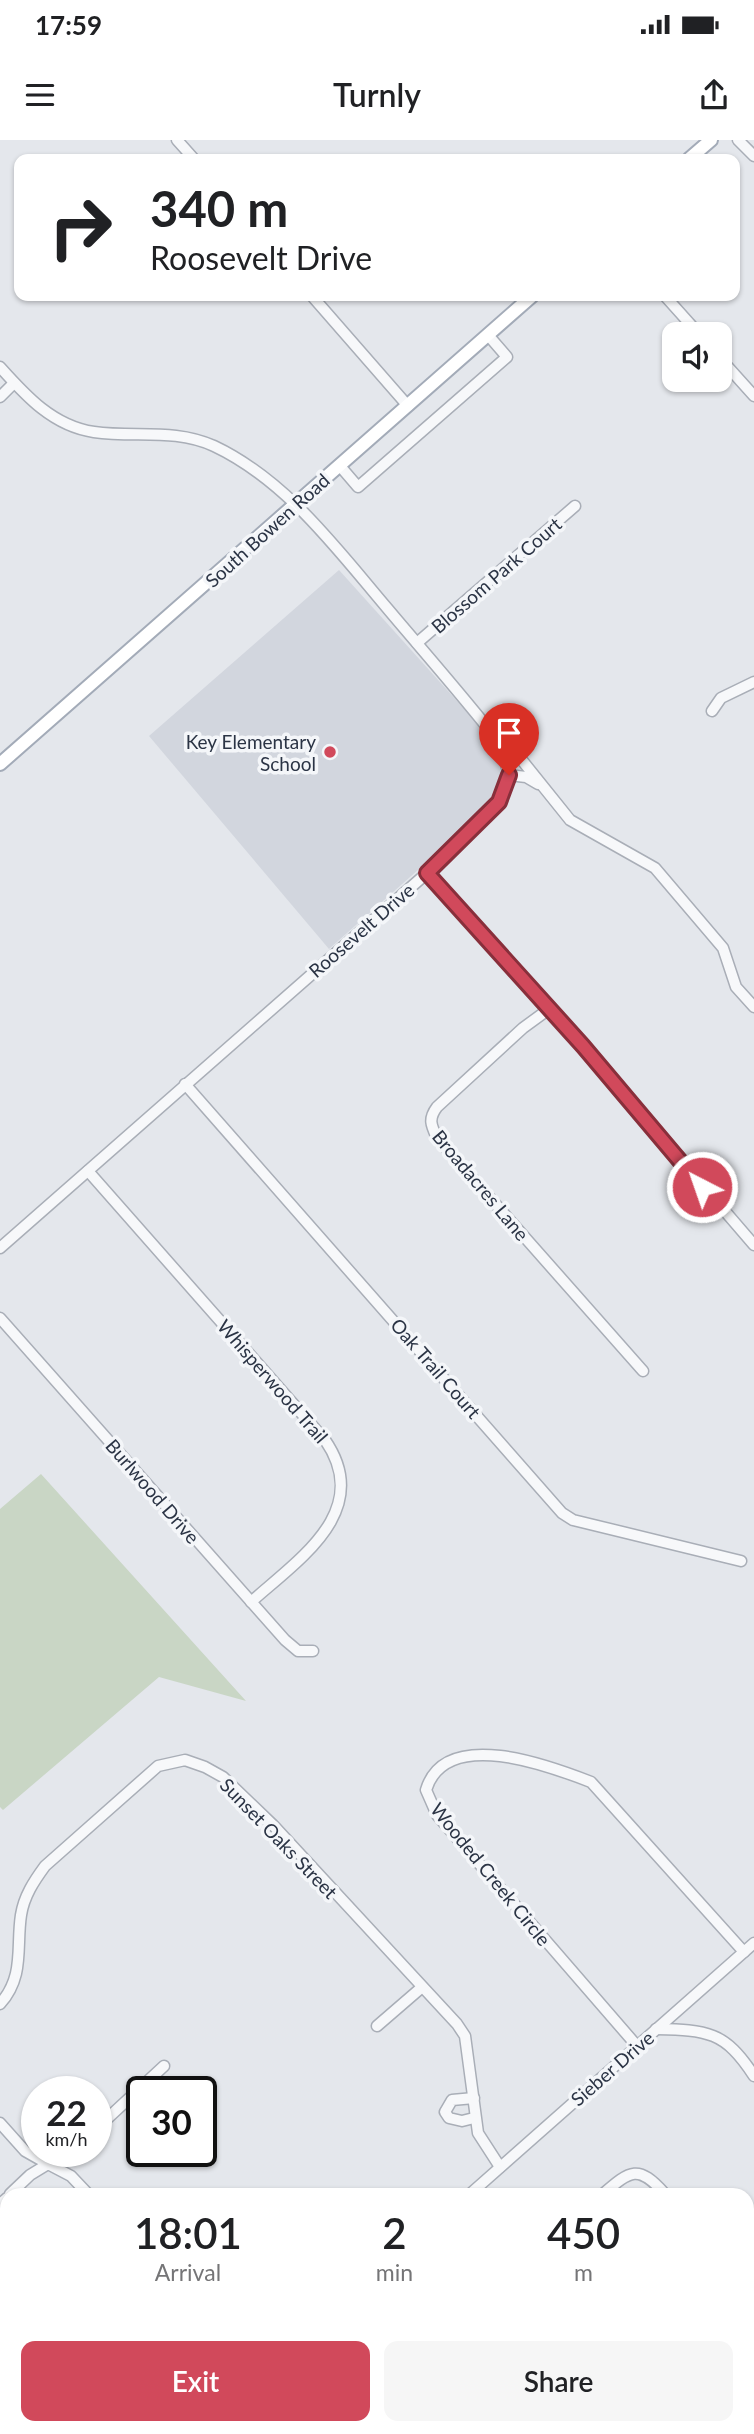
<!DOCTYPE html>
<style>
:root{--surface:#fff;--page:#f6f6f6;--text:#202124;--muted:#757577;--accent:#d1495b}
body{margin:0;font-family:Lato,sans-serif;background:var(--page);color:var(--text);height:100vh;display:flex;flex-direction:column;font-size:26px;white-space:nowrap}
*{box-sizing:border-box;margin:0}
p{font-size:23px;color:var(--muted)}
.icon{flex:none;width:38px;height:38px;fill:none;stroke:currentColor;stroke-width:2;stroke-linecap:round;stroke-linejoin:round}
.map{position:relative;flex:1;overflow:hidden}
.sheet{position:absolute;left:0px;top:2048px;width:754px;height:247px;display:flex;flex-direction:column;background:var(--surface);border-radius:21px 21px 0 0;box-shadow:0 2px 5px #0004}
.sheet>*{flex:none}
.guide{position:absolute;left:14px;top:14px;width:726px;height:147px;border-radius:14px;box-shadow:0 2px 5px #0004;background:#fff;color:var(--text);overflow:hidden}
.buttons{position:absolute;left:662px;top:182px;display:grid;gap:14px}
.buttons a{display:grid;place-items:center;width:70px;height:70px;border-radius:14px;background:var(--surface);box-shadow:0 2px 5px #0004;font-size:35px}
.speed{position:absolute;left:21px;top:1936px;display:flex;gap:14px;font-size:35px;font-weight:700;text-align:center}
.speed>*{display:grid;place-content:center;width:91px;height:91px;border-radius:50%;background:var(--surface);box-shadow:0 2px 5px #0004;line-height:1}
.speed small{font-size:18px;font-weight:400}
.speed .limit{border:4px solid #111;border-radius:10px;background:#fff;color:#111}
.pin{position:absolute;display:grid;place-items:center;width:60px;height:60px;color:#fff;margin:-72px -30px;border-radius:50% 50% 50% 0;rotate:-45deg;box-shadow:0 0 7px #0007}
.pin .icon{rotate:45deg}
.me{position:absolute;width:77px;margin:-38px;rotate:319deg;stroke-linejoin:round;filter:drop-shadow(0 0 5px #0008)}
.turn{display:flex;align-items:center;gap:24px;height:147px;padding:0 21px;font-size:32px}
.turn .icon{width:91px;height:91px;stroke-width:2.5}
.turn b{display:block;font-size:49px;line-height:60px}
.eta{display:flex;justify-content:space-evenly;align-items:center;height:119px;text-align:center}
.eta b{font-size:42px;font-weight:600;line-height:49px}
.cta{display:flex;gap:14px;margin-top:auto;padding:14px 21px}
.cta a{flex:1;height:80px;border-radius:14px;background:var(--accent);color:#fff;font-size:28px;font-weight:600;line-height:80px;text-align:center}
.cta a+a{background:var(--page);color:var(--text)}
.status{display:flex;justify-content:space-between;align-items:center;height:49px;padding:0 35px;background:var(--surface);direction:ltr}
.status svg{height:19px;fill:currentColor}
header{display:flex;justify-content:space-between;align-items:center;height:91px;padding:0 21px;background:var(--surface);font-size:32px;font-weight:600}
.map>svg:first-child{display:block}
.built{fill:#d2d6de}
.green{fill:#c9d6c5}
.lines{fill:none;stroke-linecap:round;stroke-linejoin:round}
.minor-casing{stroke:#a9aeb7;stroke-width:13}
.major-casing{stroke:#a3abb8;stroke-width:16}
.minor{stroke:#f7f8fa;stroke-width:10}
.major{stroke:#fff;stroke-width:12}
.route-casing{stroke:#882f3b;stroke-width:18}
.route{stroke:#d1495b;stroke-width:12}
.poi-dot{fill:#d1495b;stroke:#f4f6f9;stroke-width:2.5}
.labels{text-anchor:middle;dominant-baseline:central;stroke-width:7;stroke-linejoin:round;paint-order:stroke}
.street-label{font-size:19px;fill:#2b3445;stroke:#f4f6f9}
.poi-label{font-size:19px;fill:#2b3445;stroke:#f4f6f9;text-anchor:end}
</style>
<div class="status"><b>17:59</b><svg viewBox="0 0 49 12"><path d="M0 12V9h3v3zM5 12V6h3v6zM10 12V3h3v9zM15 12V0h3v12zM26 1h20v11H26zM47 4h2v5h-2z"/></svg></div>
<header><svg class="icon" aria-label="menu" viewBox="0 0 24 24"><path d="M4 6h16M4 12h16M4 18h16"/></svg>Turnly<svg class="icon" aria-label="share" viewBox="0 0 24 24"><path d="M12 15V3M7 8l5-5 5 5M5 13v7h14v-7"/></svg></header>
<div class="map">
<svg width="754" height="2294" viewBox="0 0 754 2294">
<rect width="100%" height="100%" fill="#e4e7ec"/>
<path class="built" d="M339 430 494 602 502 639 494 658 481 674 329 809 149 596Z"/>
<path class="green" d="M41 1334 246 1561 159 1537 3 1670 0 1667V1369Z"/>
<g class="lines">
<g class="minor-casing">
<g id="minor">
<path d="M177 0 194 19"/>
<path d="M738 0 754 16"/>
<path d="M312 156 408 266"/>
<path d="M665 156 699 194"/>
<path d="M719 217 754 256"/>
<path d="M0 227C26 256 53 286 94 292 135 298 174 288 214 306 286 340 336 408 387 468 424 512 463 556 499 602L509 635 504 654 435 726 0 1108"/>
<path d="M0 257 14 243"/>
<path d="M340 326 358 347 507 217 488 195"/>
<path d="M417 503 575 366"/>
<path d="M712 571 721 558 754 542"/>
<path d="M501 603 521 619 570 680 655 728 723 808 736 847 754 867"/>
<path d="M509 635 526 637 538 644"/>
<path d="M427 732 583 906 754 1105"/>
<path d="M549 869 523 888 437 967C428 979 431 985 437 998L643 1231"/>
<path d="M185 944 562 1373 573 1380 741 1421"/>
<path d="M88 1031 325 1300C374 1371 299 1419 251 1462"/>
<path d="M0 1178 285 1500 298 1511H313"/>
<path d="M0 1864C25 1836 16 1807 21 1775 24 1756 34 1741 45 1726L158 1626 185 1620 205 1627 223 1637 273 1685 457 1884 465 1896 478 1993 500 2027"/>
<path d="M377 1886 421 1848"/>
<path d="M656 1889C707 1890 725 1891 754 1936"/>
<path d="M637 1906 437 1675 426 1650C445 1586 550 1626 591 1642L744 1812"/>
<path d="M474 1958 452 1960 445 1972 449 1978 462 1981 474 1978"/>
<path d="M0 1983 25 2011 48 2024 69 2011"/>
<path d="M96 1989 164 1926"/>
<path d="M10 2054 30 2035 48 2024 71 2036 88 2054"/>
<path d="M470 2054 754 1803"/>
<path d="M603 2054C631 2030 638 2024 665 2054"/>
<path d="M0 2064 7 2058"/>
<path d="M747 2146 754 2162"/>
<path d="M747 2179 753 2174 754 2165"/>
<path d="M273 2287 276 2294"/>
<path d="M601 2287 607 2294"/>
<path d="M187 2294 195 2287"/>
<path d="M617 2294 625 2287"/>
</g>
</g>
<g class="major-casing">
<g id="major">
<path d="M689 19 711 0"/>
<path d="M0 624 532 156"/>
</g>
</g>
<use href="#minor" class="minor"/>
<use href="#major" class="major"/>
</g>
<g class="lines">
<g class="route-casing">
<path id="route" d="M509 635 499 662 427 733 583 906 702 1047"/>
</g>
<use href="#route" class="route"/>
</g>
<circle class="poi-dot" cx="330" cy="612" r="7"/>
<g class="labels">
<g class="street-label">
<text transform="translate(267 390) rotate(-42)">South Bowen Road</text>
<text transform="translate(496 435) rotate(-41)">Blossom Park Court</text>
<text transform="translate(361 790) rotate(-41)">Roosevelt Drive</text>
<text transform="translate(481 1045) rotate(50)">Broadacres Lane</text>
<text transform="translate(436 1228) rotate(49)">Oak Trail Court</text>
<text transform="translate(273 1241) rotate(49)">Whisperwood Trail</text>
<text transform="translate(153 1351) rotate(49)">Burlwood Drive</text>
<text transform="translate(279 1698) rotate(46)">Sunset Oaks Street</text>
<text transform="translate(491 1734) rotate(51)">Wooded Creek Circle</text>
<text transform="translate(612 1928) rotate(-41)">Sieber Drive</text>
</g>
<g class="poi-label">
<text x="316" y="601">Key Elementary<tspan x="316" dy="22">School</tspan></text>
</g>
</g>
</svg>
<div class="buttons">
<a><svg class="icon" aria-label="sound" viewBox="0 0 24 24"><path d="M4 9h4l5-4v14l-5-4H4zM17 9q2 3 0 6"/></svg></a>
</div>
<div class="speed"><div>22<small>km/h</small></div><div class="limit">30</div></div>
<div class="pin" style="left:509px;top:635px;background:#d93025"><svg class="icon" aria-label="arrive" viewBox="0 0 24 24"><path d="M6 21V4h12l-3 4 3 4H6"/></svg></div>
<svg class="me" style="left:702px;top:1047px" viewBox="-20 -20 40 40"><circle r="17" fill="#d1495b" stroke="#fff" stroke-width="3"/><path d="M0-11L8 9 0 5-8 9z" fill="#fff"/></svg>
<div class="guide">
<div class="turn"><svg class="icon" aria-label="right" viewBox="0 0 24 24"><path d="M7 20v-9h11M14 6l5 5-5 5"/></svg><div><b>340 m</b>Roosevelt Drive</div></div>
</div>
<section class="sheet">
<div class="eta">
<div><b>18:01</b><p>Arrival</p></div>
<div><b>2</b><p>min</p></div>
<div><b>450</b><p>m</p></div>
</div>
<div class="cta"><a>Exit</a><a>Share</a></div>
</section>
</div>
